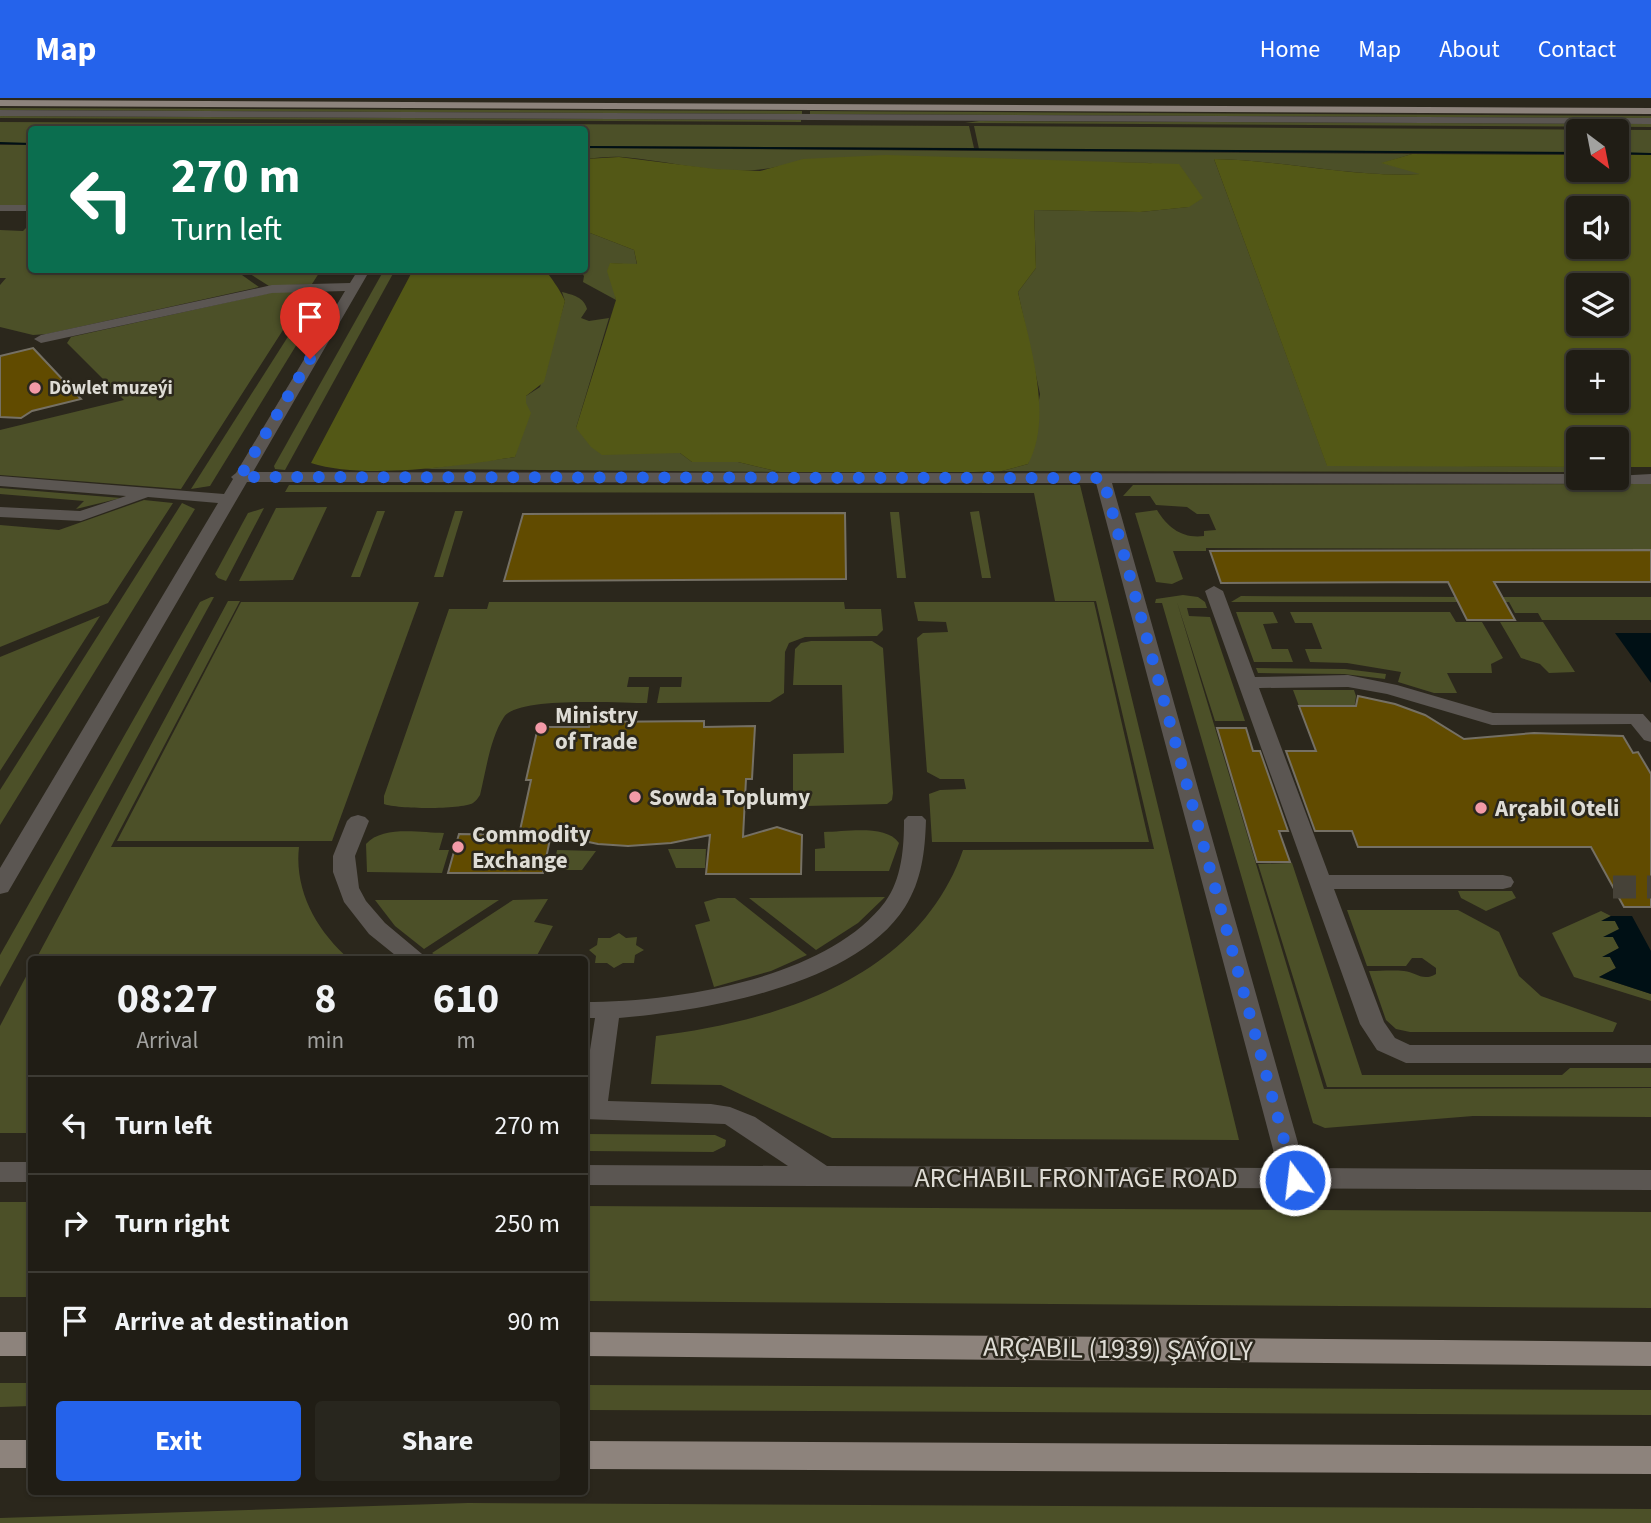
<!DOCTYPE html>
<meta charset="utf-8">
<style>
:root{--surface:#201d15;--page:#28261e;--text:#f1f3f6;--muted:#a2a2a0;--line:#3d3b34;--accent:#2563eb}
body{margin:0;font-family:"Source Sans 3",sans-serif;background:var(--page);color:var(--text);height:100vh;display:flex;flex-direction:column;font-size:26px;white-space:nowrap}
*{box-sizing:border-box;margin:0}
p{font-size:23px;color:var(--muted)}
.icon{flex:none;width:38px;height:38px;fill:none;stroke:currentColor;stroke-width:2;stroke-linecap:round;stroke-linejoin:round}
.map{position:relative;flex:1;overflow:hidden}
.drawer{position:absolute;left:28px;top:858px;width:560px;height:539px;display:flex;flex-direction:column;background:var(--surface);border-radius:7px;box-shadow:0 2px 5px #0004,0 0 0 2px var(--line)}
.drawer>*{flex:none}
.guide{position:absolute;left:28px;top:28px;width:560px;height:147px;border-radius:7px;box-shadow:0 2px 5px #0004,0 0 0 2px var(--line);background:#0b6e4f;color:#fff;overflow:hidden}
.needle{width:46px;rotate:148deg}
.buttons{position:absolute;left:1566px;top:21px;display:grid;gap:14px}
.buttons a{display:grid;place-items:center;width:63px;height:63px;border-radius:7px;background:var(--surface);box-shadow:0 2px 5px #0004,0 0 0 2px var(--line);font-size:35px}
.pin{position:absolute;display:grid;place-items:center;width:60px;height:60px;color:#fff;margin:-72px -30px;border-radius:50% 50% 50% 0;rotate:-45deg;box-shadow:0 0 7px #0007}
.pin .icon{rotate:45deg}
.me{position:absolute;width:77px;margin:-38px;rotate:345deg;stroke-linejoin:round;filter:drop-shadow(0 0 5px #0008)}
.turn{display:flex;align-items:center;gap:24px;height:147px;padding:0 28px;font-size:32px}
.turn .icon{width:91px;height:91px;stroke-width:2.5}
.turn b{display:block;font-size:49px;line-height:60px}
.eta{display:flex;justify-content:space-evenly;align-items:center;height:119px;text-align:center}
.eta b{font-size:42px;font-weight:700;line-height:49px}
.button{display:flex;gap:14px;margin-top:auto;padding:14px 28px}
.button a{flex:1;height:80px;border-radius:7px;background:var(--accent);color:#fff;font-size:28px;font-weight:700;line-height:80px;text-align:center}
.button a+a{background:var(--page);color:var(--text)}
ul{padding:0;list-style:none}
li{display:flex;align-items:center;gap:21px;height:98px;padding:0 28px;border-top:2px solid var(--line)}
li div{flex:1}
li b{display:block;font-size:26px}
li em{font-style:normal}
header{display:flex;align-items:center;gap:42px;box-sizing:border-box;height:98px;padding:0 35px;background:var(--accent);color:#fff}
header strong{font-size:33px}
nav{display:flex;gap:38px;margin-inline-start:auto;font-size:24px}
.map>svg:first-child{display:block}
.green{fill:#4c5028}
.forest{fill:#535816;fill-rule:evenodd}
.water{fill:#001015}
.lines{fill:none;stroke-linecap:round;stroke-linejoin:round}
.stream{fill:#001015;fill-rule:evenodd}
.building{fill:#614b00;stroke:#757064;stroke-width:2}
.minor-tunnel{stroke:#464238;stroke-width:23;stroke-dasharray:23 11;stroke-linecap:butt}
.minor{fill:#5b5652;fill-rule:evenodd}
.major{fill:#8d837c;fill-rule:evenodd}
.route{stroke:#2563eb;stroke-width:12;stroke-dasharray:0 21.6}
.poi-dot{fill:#f39aa7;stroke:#2b271c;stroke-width:2.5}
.labels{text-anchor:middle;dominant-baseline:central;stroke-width:5;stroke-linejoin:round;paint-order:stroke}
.far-poi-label{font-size:19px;font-weight:bold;fill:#dedcd5;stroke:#2b271c;text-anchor:start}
.poi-label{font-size:23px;font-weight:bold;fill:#dedcd5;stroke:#2b271c;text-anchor:start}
.near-street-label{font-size:28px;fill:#dedcd5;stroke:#2b271c}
</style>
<header>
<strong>Map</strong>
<nav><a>Home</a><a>Map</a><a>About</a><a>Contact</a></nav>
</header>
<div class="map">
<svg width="1651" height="1425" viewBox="0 0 1651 1425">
<rect width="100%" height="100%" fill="#2b271c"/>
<g class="green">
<path d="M0 10 802 13V16L0 12Z"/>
<path d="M810 13 1651 18V20L810 16Z"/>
<path d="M0 18 801 22V24L0 20Z"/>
<path d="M979 23 1651 26V29L965 25Z"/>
<path d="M0 24 513 26 509 32H32L31 45H0Z"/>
<path d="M518 26 969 28 974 50 585 48 584 32 514 31Z"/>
<path d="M974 28 1651 32V55H1617V33H1578V54L979 51Z"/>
<rect x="0" y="47" width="31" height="60"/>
<path d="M585 50 1412 56 1383 65 1424 76C1354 80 1284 62 1214 61L1327 367 1578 369V374L1002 373 1028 366 1040 296 1018 194 1036 170 1034 112 1140 114 1188 109 1151 65 1055 64 780 68C728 81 674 63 623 59 610 58 597 60 585 61Z"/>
<path d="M31 125 32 172H235L259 189 47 236 33 237 0 229V187L6 180H0V132L23 133Z"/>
<path d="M585 133 634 152 637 167 611 165 616 202 583 184 584 178 579 172H584Z"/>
<path d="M244 172H321L312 186 269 188Z"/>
<path d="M384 172H395L285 372 275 371 274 368Z"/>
<path d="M279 193H308L181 391 0 377V332L124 302 67 245 71 239Z"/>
<path d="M317 193 327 197 210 388 191 391Z"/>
<path d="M562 194C573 197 584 199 587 211L581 220 589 223 609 220 576 330 650 355H680L692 364H738L780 374 424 371 515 359 526 298 540 289 565 203Z"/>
<path d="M1651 386V451L1206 450V453H1173L1183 481 1172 486 1156 484 1135 415 1157 412C1168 430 1183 441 1204 438V433L1216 432 1209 416H1197L1187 409 1156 407 1150 398H1123L1133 387Z"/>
<path d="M289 387H1080L1239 1042 832 1040 721 987 651 986 656 938C778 923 919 880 963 752L1154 751 1096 503H1055L1034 395 285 394Z"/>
<path d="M0 390 121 400 76 411 84 403 0 396Z"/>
<path d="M144 402 173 405 108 505 0 549V427L59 432Z"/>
<path d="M182 405 195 411 0 727V692Z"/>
<path d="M327 409 293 482 239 483 276 410Z"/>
<path d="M264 410 226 483 218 480 215 476 248 415Z"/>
<path d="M377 413H385L360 479H351Z"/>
<path d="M455 413H463L443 479H434Z"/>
<path d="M979 413 991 480H982L970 414Z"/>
<path d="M890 414H899L906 480H897Z"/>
<path d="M1183 497 1198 499 1205 504 1207 510H1187L1189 518 1210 519 1245 623H1215L1177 504 1324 991 1651 990V1019L1473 1018 1325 1030 1313 1025 1162 505H1155L1156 501Z"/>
<path d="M1241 498 1467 499 1471 504H1231Z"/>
<path d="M211 499H214L0 889V857L200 504Z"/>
<path d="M1489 499H1651V522H1542L1538 515H1515L1509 504H1492Z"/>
<path d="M228 503H240L111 749H299C294 793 317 833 349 861H36Z"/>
<path d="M241 504H419L332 743H117Z"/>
<path d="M489 504H844L845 511H881L883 532 877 538 805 539 789 545 785 554 784 595 770 604 657 605 660 589H681L682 579H629L627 589H649L647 605C620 605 517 598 504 619 490 640 486 673 480 697 478 700 476 703 473 705 460 712 397 711 384 706V698L449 511H487Z"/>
<path d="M914 504H1094L1149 744H932L929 696 940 692 966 691 964 681H940L927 674 917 540 923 535 948 534 946 524 918 523Z"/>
<path d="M1236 514H1273L1278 525 1263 526 1272 551H1288L1293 564H1254Z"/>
<path d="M1290 514H1450L1456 524H1482L1503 560 1491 566 1492 575H1447L1457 595H1434L1398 584 1401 574 1347 565 1310 564 1305 551H1322L1312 525H1295Z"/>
<path d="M100 518 0 673V559Z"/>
<path d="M1500 524H1543L1575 574 1549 575 1540 566 1521 560Z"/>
<path d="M811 543H872L883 550 893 695 892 702 887 706 806 708 793 700V656L844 655 842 587H793L795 551 801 545Z"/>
<path d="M1256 570 1345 571 1386 576 1385 581 1344 576 1258 575Z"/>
<path d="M1293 592H1354L1356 598 1354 612 1299 608Z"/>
<path d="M824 734C845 734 886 726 899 745L889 773H815V751L825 750Z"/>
<path d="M444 735 439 752H449L442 775 367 774 366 746C383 727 421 735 444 735Z"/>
<path d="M668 751H706L705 770H676Z"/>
<path d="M557 752 596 753 582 772H553Z"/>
<path d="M1292 765 1362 977H1562L1570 970H1651V989H1327L1258 766Z"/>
<path d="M1458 793H1512L1516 800 1486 813 1461 800Z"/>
<path d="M885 799 858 825 816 852 749 800Z"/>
<path d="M718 800H735L807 857 771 873 714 889 695 827 710 823 704 804Z"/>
<path d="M548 801 534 824 553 828 535 861H441L432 855 513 802Z"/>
<path d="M375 802H499L424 851 395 828Z"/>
<path d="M1347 812H1458L1499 834 1519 878 1541 898 1617 925 1613 934H1410L1396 931 1386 922 1369 873C1380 873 1392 872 1404 873 1416 874 1422 884 1436 876V870L1422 860H1412L1406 868H1367Z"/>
<path d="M1601 813 1611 818 1603 822 1615 823 1620 831 1605 839H1613L1619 850 1604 859H1610L1616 870 1599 879 1651 896V903L1574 879 1552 835Z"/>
<path d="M619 835 626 840 637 839 636 847 644 852 635 857 634 865H623L614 870 607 865H595L596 858 589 852 597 847 598 840H610Z"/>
<path d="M31 869V1035H0V928Z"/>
<path d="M585 1036 715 1037 726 1042 725 1048 713 1054 585 1053Z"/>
<rect x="0" y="1104" width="31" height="95"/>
<path d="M584 1108 1651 1114V1210L585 1203Z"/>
<path d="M0 1285H31V1308L0 1309Z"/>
<path d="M585 1287 1651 1292V1317L585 1312Z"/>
<path d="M468 1405 1651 1411V1425H0V1420Z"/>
</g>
<g class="forest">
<path d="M1412 56 1578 57V72H1617V57H1651V369H1617V341H1578V369L1327 368 1214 61C1282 62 1353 80 1420 76L1381 65ZM1578 110H1617V149H1578ZM1578 187H1617V226H1578ZM1578 264H1617V303H1578Z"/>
<path d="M886 57 1179 66 1203 100 1189 109 1140 114 1034 112 1036 170 1018 194C1029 245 1054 318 1028 366L1002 373 974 374H780L738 364H692L680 355 602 357 591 349 576 330 616 202 607 173 610 165 637 166 634 152 585 133V61L619 59 715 71 760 73 803 61Z"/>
<path d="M413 172H544C549 175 563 197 565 203L544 284 526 298V305L531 315 515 359C461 368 363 382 311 365Z"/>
</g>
<g class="water">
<path d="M1615 535H1651V585Z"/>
<path d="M1611 818H1632L1651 853V896L1599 879 1616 870 1610 859H1602L1619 850 1613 839H1603L1619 831 1615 823H1601Z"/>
</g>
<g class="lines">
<g class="stream">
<path d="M0 44 32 45V47L0 46Z"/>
<path d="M584 48 1578 54V56L584 50Z"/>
<path d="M1617 54 1651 55V57L1617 56Z"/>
</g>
</g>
<g class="building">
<path d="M33 250 81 301 32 313 21 320 0 319V258Z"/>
<path d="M845 415 846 481 504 483 523 416Z"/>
<path d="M1651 452V484H1494L1515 522H1467L1448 484 1221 485 1210 453Z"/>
<path d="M1358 598 1395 606 1425 617 1464 641 1534 635 1623 638 1633 655 1638 654 1651 676V809H1624L1591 749H1358L1352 733H1315L1286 653H1316L1299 608H1356Z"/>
<path d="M704 623V629L755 628 752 681H746L743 739 777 729 802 737 801 776H706L710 737 671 745 628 748 598 746 551 736 543 775H448L459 736 519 737 531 682H526L538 629H589L590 624Z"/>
<path d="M1217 630H1246L1253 653H1260L1288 733H1279L1290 764H1257Z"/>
</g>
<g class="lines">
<path class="minor-tunnel" d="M1613 789H1651"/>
<g class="minor">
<path d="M0 12 1651 20V26L0 18Z"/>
<rect x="0" y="107" width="32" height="6"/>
<path d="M358 172H370L253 374 1578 376V380L1651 376V386L1112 385 1305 1070 1651 1072V1092L584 1087V1067L788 1068 725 1026 584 1021V990L595 920H584V904C675 904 827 881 885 804 902 781 904 749 904 722L908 718H922L926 722C925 753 922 782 905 809 856 887 704 913 619 920L608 1003 711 1006 730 1009 755 1019 827 1068 1278 1070 1096 385 247 384 11 789 8 794 0 796V770L218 405 148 399 81 423 0 419V409L80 413 126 398 0 388V378L224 396 233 381 231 379 236 375 345 193 272 195 41 245 34 241 41 237 272 187 350 185Z"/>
<path d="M1214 488 1223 493 1255 579 1348 577 1397 587 1493 615 1643 616 1651 625V644L1644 642 1631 626 1492 627 1387 596 1348 589 1259 590 1329 777H1503L1511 779 1514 784 1511 789 1503 791H1334L1384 924 1395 940 1410 947H1651V965H1406L1377 952 1360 926 1205 493Z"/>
<path d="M358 717 365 719 369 723 355 758 359 790 366 803 385 825 428 861H400L369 836 344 804 333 774V758L347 723 351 719Z"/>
<rect x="0" y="1064" width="32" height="20"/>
</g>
<g class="major">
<path d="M0 2 1651 10V16L0 8Z"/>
<rect x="0" y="1234" width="32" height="24"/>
<path d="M584 1234 1651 1244V1268L584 1258Z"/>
<rect x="0" y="1342" width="32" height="28"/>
<path d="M584 1343 1651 1348V1376L584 1371Z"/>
</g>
</g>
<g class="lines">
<path class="route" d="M310 261 240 379 1103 380 1295 1082"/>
</g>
<g class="poi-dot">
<circle cx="35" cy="290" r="7"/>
<circle cx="541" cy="630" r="7"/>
<circle cx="635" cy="699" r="7"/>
<circle cx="1481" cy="710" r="7"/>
<circle cx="458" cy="749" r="7"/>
</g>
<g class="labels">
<g class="far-poi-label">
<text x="49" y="290">Döwlet muzeýi</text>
</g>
<g class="poi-label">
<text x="555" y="617">Ministry<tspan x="555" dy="26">of Trade</tspan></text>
<text x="649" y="699">Sowda Toplumy</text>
<text x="1495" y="710">Arçabil Oteli</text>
<text x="472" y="736">Commodity<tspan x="472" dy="26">Exchange</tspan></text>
</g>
<g class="near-street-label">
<text x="1076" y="1080">ARCHABIL FRONTAGE ROAD</text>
<text transform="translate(1118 1251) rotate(1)">ARÇABIL (1939) ŞAÝOLY</text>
</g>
</g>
</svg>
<div class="buttons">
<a><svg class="needle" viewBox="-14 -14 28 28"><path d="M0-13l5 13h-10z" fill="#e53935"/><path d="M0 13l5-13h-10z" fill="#a2a2a0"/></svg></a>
<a><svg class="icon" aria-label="sound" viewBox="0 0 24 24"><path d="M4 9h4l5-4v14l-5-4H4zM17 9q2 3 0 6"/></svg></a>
<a><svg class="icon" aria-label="layers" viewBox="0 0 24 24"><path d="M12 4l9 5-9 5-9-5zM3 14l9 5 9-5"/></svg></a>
<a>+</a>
<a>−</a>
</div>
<div class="pin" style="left:310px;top:261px;background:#d93025"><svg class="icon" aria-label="arrive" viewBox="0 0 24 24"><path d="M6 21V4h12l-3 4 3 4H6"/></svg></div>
<svg class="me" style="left:1295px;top:1082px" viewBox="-20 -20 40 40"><circle r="17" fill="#2563eb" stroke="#fff" stroke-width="3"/><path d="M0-11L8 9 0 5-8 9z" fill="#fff"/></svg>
<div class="guide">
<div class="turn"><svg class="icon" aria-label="left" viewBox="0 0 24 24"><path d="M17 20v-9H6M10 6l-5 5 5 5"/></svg><div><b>270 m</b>Turn left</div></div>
</div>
<section class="drawer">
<div class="eta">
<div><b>08:27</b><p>Arrival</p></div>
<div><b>8</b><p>min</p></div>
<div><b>610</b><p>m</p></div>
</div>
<ul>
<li><svg class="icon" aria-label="left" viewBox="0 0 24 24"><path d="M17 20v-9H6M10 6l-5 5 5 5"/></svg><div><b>Turn left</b></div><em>270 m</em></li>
<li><svg class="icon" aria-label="right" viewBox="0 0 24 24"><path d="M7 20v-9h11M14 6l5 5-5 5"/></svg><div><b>Turn right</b></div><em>250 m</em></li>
<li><svg class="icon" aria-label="arrive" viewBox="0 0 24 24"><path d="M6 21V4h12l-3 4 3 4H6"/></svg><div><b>Arrive at destination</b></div><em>90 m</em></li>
</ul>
<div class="button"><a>Exit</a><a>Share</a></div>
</section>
</div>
